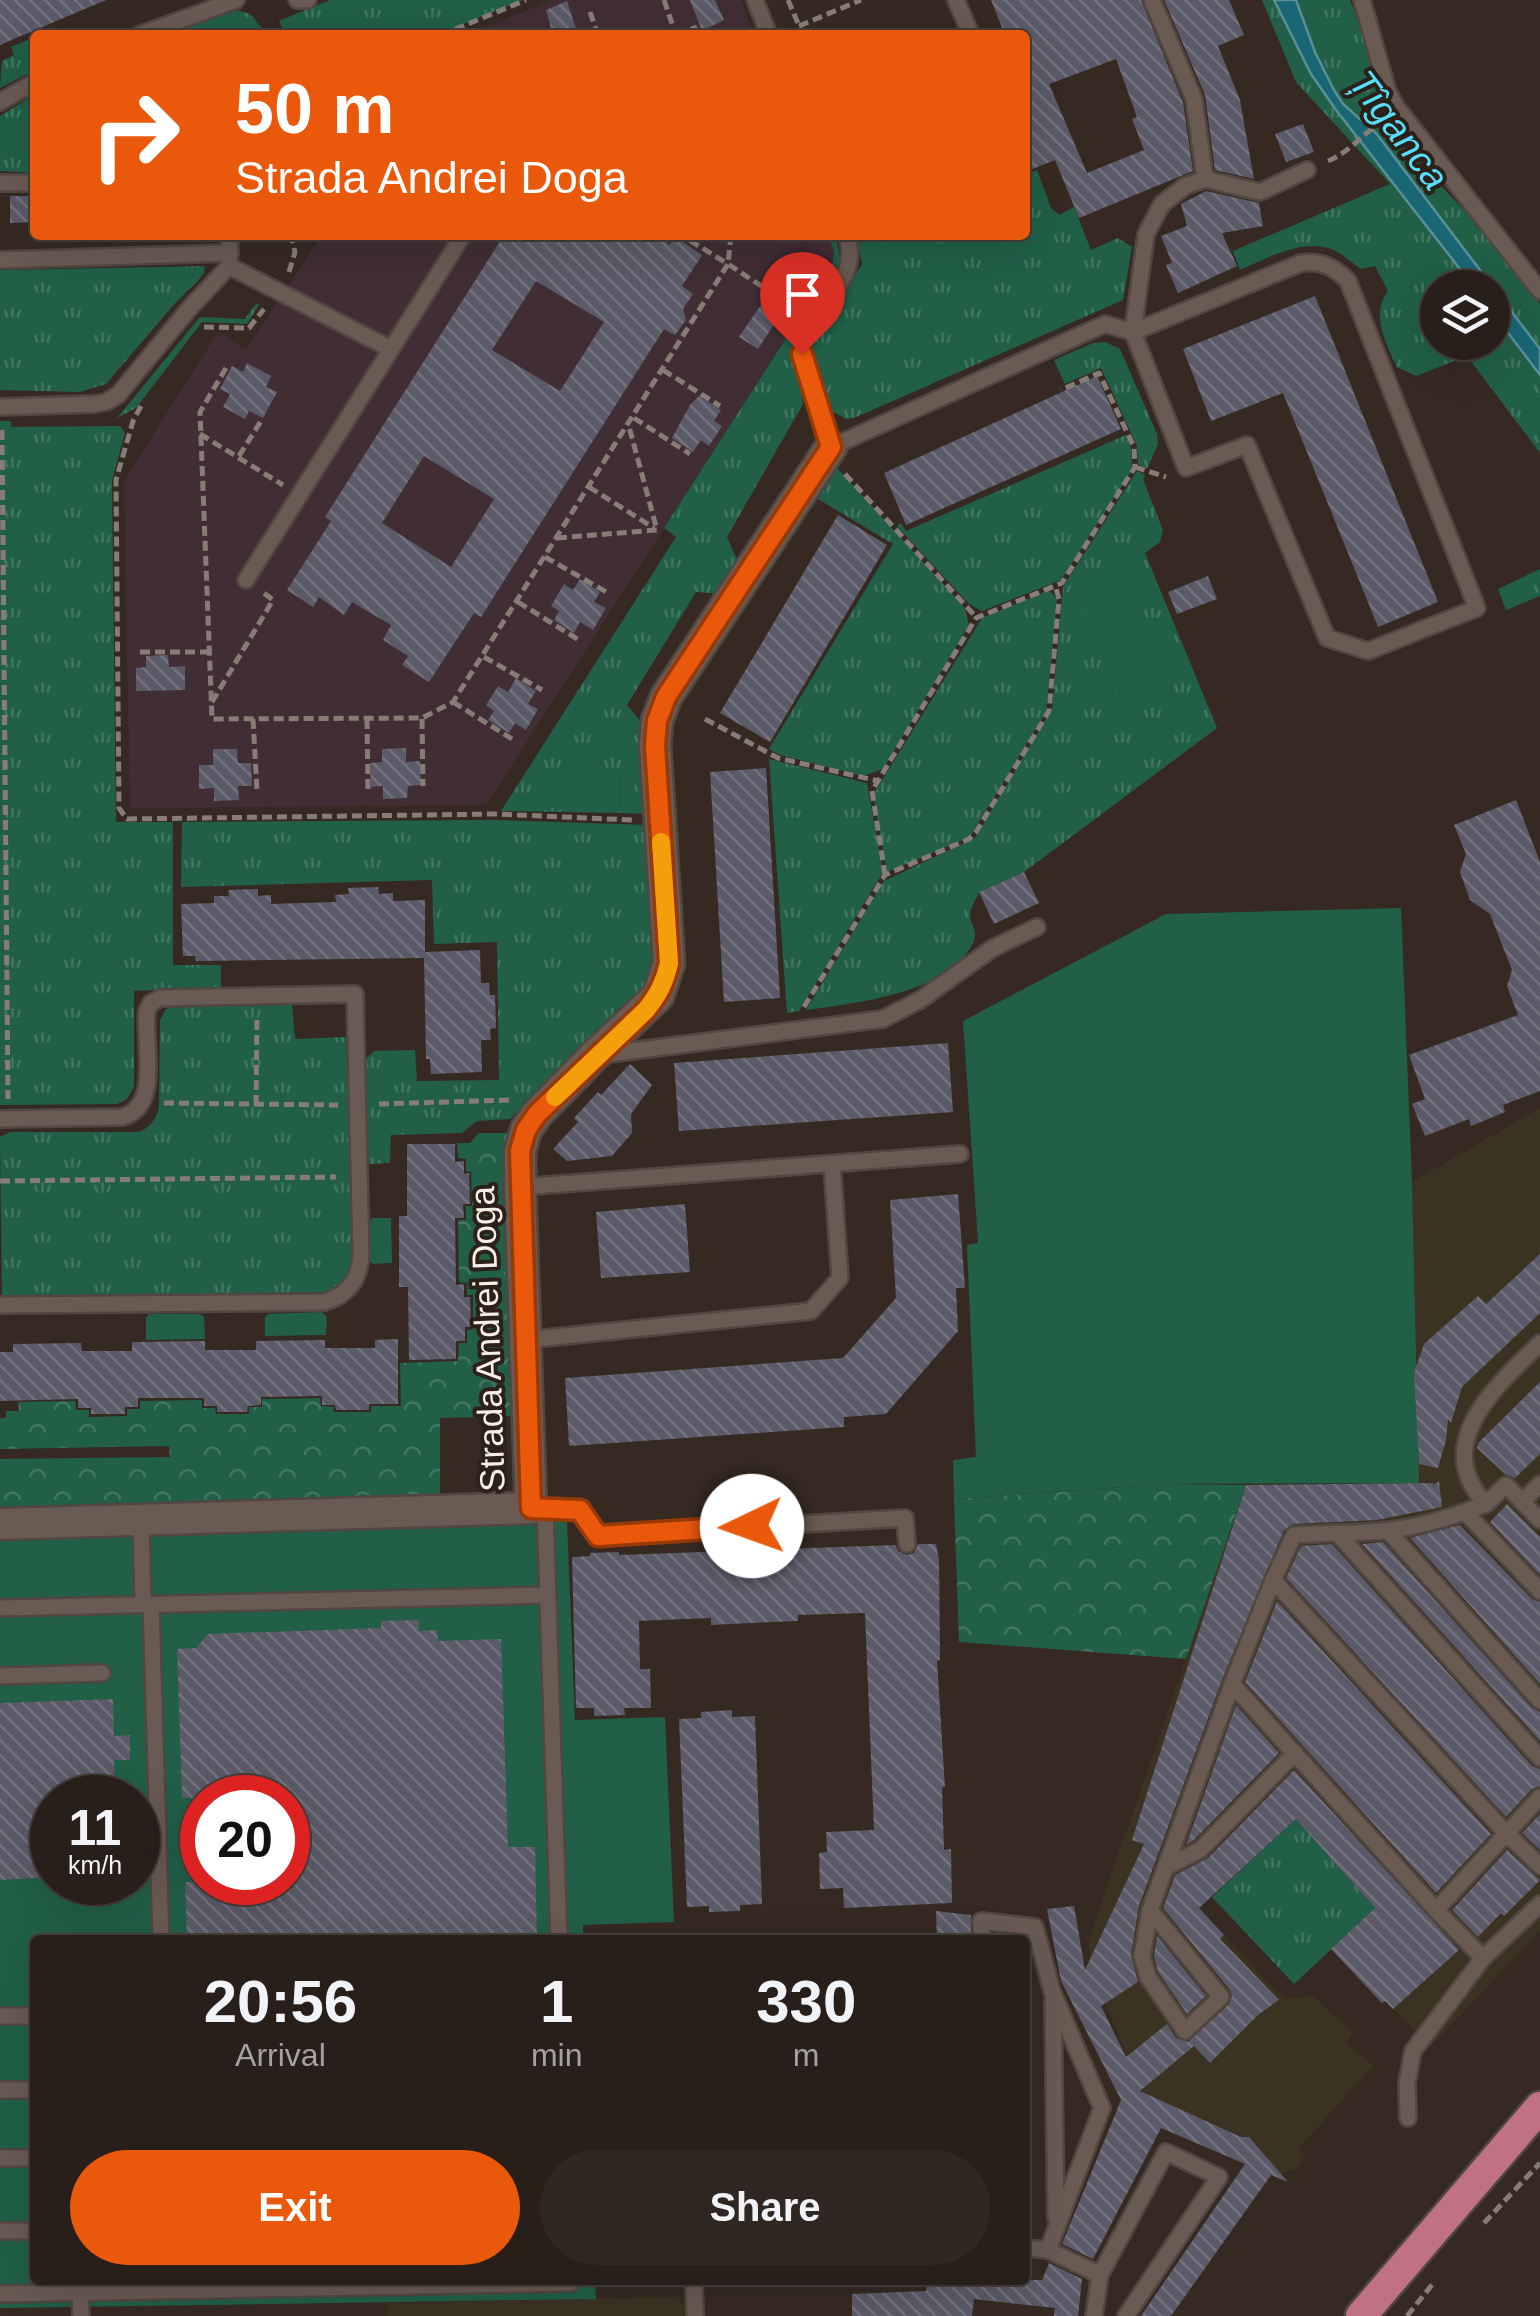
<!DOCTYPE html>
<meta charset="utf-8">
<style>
:root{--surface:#281f1a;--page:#302723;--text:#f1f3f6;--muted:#a5a2a2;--line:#443d39;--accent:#ea580c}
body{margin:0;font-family:Arial,sans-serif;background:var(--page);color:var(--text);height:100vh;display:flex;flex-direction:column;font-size:38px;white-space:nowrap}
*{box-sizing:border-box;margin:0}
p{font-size:32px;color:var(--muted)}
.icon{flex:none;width:55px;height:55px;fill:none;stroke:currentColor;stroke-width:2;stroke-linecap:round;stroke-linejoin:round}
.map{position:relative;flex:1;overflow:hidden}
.panel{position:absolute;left:30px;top:1935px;width:1000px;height:350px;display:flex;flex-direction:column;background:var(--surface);border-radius:10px;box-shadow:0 10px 40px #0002,0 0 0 2px var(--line)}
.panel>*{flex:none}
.top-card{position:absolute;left:30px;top:30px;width:1000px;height:210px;border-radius:10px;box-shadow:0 10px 40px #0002,0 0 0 2px var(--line);background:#ea580c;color:#fff;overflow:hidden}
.buttons{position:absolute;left:1420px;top:270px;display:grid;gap:20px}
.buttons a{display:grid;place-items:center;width:90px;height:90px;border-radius:50%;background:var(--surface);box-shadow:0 10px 40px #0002,0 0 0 2px var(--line);font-size:50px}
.speed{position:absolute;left:30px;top:1775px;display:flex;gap:20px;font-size:50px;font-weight:700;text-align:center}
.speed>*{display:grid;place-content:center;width:130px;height:130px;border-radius:50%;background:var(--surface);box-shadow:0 10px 40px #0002,0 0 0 2px var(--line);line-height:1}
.speed small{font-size:25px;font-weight:400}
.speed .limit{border:15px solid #d22;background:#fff;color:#111}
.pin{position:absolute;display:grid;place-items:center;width:85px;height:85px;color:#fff;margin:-102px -42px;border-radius:50% 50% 50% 0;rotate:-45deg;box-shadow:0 0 10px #0007}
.pin .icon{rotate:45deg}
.me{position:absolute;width:110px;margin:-55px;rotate:267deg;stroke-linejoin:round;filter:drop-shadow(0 0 8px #0008)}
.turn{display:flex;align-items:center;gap:35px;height:210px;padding:0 40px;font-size:45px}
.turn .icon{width:130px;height:130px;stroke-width:2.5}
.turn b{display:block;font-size:70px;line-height:85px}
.eta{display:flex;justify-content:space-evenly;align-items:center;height:170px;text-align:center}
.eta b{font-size:60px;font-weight:700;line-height:70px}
.cta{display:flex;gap:20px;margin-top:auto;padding:20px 40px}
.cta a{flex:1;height:115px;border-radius:60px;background:var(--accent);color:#fff;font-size:40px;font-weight:700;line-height:115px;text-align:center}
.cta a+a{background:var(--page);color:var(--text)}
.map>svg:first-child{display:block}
.commercial{fill:#3c3222}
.education{fill:#412e35}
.grass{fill:url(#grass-tufts)}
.forest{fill:url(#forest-crowns)}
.green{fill:#215f47;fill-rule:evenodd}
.water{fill:#196675;stroke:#5b8f98;stroke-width:2.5}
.building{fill:url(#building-back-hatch);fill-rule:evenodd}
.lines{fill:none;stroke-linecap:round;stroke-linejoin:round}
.service-casing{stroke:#514740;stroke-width:20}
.minor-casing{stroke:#514740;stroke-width:35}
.primary-casing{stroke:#514740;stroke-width:35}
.path{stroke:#877d76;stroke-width:5;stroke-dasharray:10 5;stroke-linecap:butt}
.service{stroke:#695a52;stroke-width:15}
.minor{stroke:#695a52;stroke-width:30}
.primary{stroke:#c07280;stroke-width:30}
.route-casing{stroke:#983908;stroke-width:25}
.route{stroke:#ea580c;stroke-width:18}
.slow{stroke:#f59e0b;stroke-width:18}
.labels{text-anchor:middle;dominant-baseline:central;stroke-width:8;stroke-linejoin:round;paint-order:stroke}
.street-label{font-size:35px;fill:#f6eee9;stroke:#2c2019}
.water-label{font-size:38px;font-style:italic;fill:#55dffc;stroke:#2c2019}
</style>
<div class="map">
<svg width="1540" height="2316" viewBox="0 0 1540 2316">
<defs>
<pattern id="grass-tufts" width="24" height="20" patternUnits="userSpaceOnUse" patternTransform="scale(2.5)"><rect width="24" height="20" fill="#215f47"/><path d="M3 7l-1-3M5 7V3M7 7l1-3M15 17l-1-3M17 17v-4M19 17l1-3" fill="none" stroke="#427662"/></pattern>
<pattern id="forest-crowns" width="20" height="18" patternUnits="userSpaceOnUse" patternTransform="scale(2.5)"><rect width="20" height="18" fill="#215f47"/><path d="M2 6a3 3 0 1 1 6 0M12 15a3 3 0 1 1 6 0" fill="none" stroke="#427662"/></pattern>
<pattern id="building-back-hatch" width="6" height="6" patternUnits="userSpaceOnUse" patternTransform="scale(2.5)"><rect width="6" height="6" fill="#5b5a68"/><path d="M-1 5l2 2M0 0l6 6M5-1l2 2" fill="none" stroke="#73727e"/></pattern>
</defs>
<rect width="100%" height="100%" fill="#362922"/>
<g class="commercial">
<path d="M1540 1108V1931L1431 2046 1385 2001 1382 2003 1331 1949 1375 1907 1296 1819 1199 1908 1274 1989 1285 1996 1298 1998 1311 1994 1353 2033 1347 2043 1373 2066 1298 2149 1305 2157 1298 2168 1281 2174 1249 2137H1241L1143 2093 1093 1974 1088 1942 1246 1485 1418 1483 1412 1182Z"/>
<path d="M677 2297 684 2306V2316H388L387 2303Z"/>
</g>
<g class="education">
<path d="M552 0H741L754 35H465Z"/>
<path d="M322 235H828L834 251 832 267 486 805 130 808 124 481 218 332 246 350Z"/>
</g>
<g class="grass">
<path d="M330 0H523L436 35H285L279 21Z"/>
<path d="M1262 0H1274L1311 74 1336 110 1474 287 1438 288V342H1492L1493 313 1540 375V453L1467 356 1416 376 1397 367C1386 344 1370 314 1388 291L1375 266 1361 269C1352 263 1344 255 1334 250 1303 237 1268 258 1240 270L1233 251 1390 184 1296 82Z"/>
<path d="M1296 0H1350L1367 43 1378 91 1370 101 1376 118 1485 232 1540 304V349L1376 133 1343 104 1334 90 1315 52Z"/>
<path d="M236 10 250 14 268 35H164L213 15Z"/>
<path d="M35 37V70L0 88 2 61 14 55 11 47Z"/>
<path d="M35 94V173L0 171V116Z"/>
<path d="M1037 170 1051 208 1059 215 1074 207 1091 250 1118 238 1132 247 1123 300 854 418 846 419 832 411 810 355 811 345 862 264 856 235H1025V175Z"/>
<path d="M828 235H836L841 265 798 332 793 347 803 404 727 537 739 565 721 594 696 592 627 705 642 723 648 814 620 813 621 768H567V812L501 811 676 537 664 528 832 267 834 251Z"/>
<path d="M205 266 204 273 197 282 177 301 106 384 80 392 0 390V270Z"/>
<path d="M260 303 247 324 202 322 136 408 117 418 200 317 245 319 255 305Z"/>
<path d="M1105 342 1120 349 1157 434 1158 444 1147 469 1138 464 1137 446 1101 368 1065 384 1054 360 1093 343Z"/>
<path d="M0 421H11V427L120 426 125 433 112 481 116 822H173V965H221V987L134 991V1087L127 1099 117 1104 0 1105Z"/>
<path d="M1126 435 1131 447 1132 470 1061 580 982 611 969 604 897 526 901 523 906 531Z"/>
<path d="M837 468 964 607 969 625 883 769 863 776 780 755 769 749 893 544 818 499Z"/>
<path d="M1137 471 1145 475 1143 479 1163 530 1160 542 1145 553 1217 728 1024 872 979 892C977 898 970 908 970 914 970 925 979 931 973 943 948 994 855 1003 806 1010L884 881 975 838 1052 709 1063 587Z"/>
<path d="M1540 569V596L1506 610 1498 589Z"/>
<path d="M1049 590 1057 599 1046 712 975 828 970 837 887 872 873 795 982 618Z"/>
<path d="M769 759 867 783 883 872 799 1011 787 1013Z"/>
<path d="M495 820 649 825 659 967 651 984 619 1008 510 1119 477 1121 462 1133 391 1135 390 1163 370 1164 366 1160 364 1061 374 1051 415 1050 417 1081 499 1080 497 942 434 944 432 880 181 887 182 822Z"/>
<path d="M292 1004 295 1039 346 1037 353 1260C350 1278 343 1287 325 1292L16 1298 2 1295 0 1137 10 1132H139C151 1127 156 1119 159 1107L160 1020 166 1009 174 1006Z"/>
<path d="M1296 1819 1375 1908 1294 1984 1212 1897Z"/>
</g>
<g class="forest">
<path d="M479 1133H510L517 1416 440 1418V1501L0 1513V1459L170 1457 169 1446 0 1449V1418H6V1411H19L18 1402 75 1401 76 1410H89V1417L127 1416V1409H140V1401L202 1400V1408H215L216 1414H249V1407H262V1399L320 1398 321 1406 333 1407 334 1412H371V1406H401L400 1363 458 1361 459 1343H467V1330L473 1329V1295H467V1283L459 1282 458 1220H466V1206H472L471 1172 466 1171V1159L458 1158 457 1143H470Z"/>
<path d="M1166 1484 1246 1485 1186 1659 959 1642 954 1499Z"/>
</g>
<g class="green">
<path d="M1127 576 1174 689 1124 711 1078 596Z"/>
<path d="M567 768H621L620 813 567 812Z"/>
<path d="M1401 908 1412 1182 1419 1483 1166 1484 954 1499 953 1460 976 1457 967 1245 978 1243 963 1021 1166 914Z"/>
<path d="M372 1218H391L392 1263 373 1264 369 1261 368 1224Z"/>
<path d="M322 1312 327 1317 326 1335 265 1336V1317L269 1314Z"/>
<path d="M149 1314H199L204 1317 205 1339 146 1340V1318Z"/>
<path d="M567 1520 575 1720 665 1717 674 1922 583 1925V1940H35V2280H595L596 2299 0 2308V1538ZM52 1798H138V1882H52ZM202 1798H288V1882H202Z"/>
</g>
<path class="water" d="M1274 0H1296L1315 52 1334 90 1343 104 1376 133 1540 349V375L1493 313 1492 288 1474 287 1336 110 1311 74Z"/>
<g class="building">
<path d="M0 0H106L0 45Z"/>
<path d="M690 0H715L724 20 702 31Z"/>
<path d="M991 0H1141L1183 102 1193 171 1079 218 1055 160 1025 172V35H1005ZM1116 59 1137 117 1132 119 1144 150 1087 173 1049 84Z"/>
<path d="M1164 0H1229L1244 35 1218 46 1240 100 1254 179 1215 170 1205 95Z"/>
<path d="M567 1 578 35H553L546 10Z"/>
<path d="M1303 124 1314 152 1286 162 1275 134Z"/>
<path d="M1206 191 1259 203 1263 226 1222 233 1237 266 1178 293 1166 265 1172 263 1161 236 1187 226 1181 204Z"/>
<path d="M10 196H35V222L10 223Z"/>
<path d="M504 235H653L670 245 674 236 702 255 682 286 693 294 683 309 686 320 675 335 664 329 481 617 474 613 429 682 402 665 408 656 383 640 391 625 352 602 344 615 319 597 313 607 287 590 331 521 325 517ZM536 281 604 322 560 391 492 350ZM424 456 494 499 451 567 382 523Z"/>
<path d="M784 271 801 283 758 349 739 337Z"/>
<path d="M1315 296 1438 602 1378 627 1283 393 1211 421 1183 349Z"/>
<path d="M247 363 271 376 266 387 277 392 263 418 249 411 245 419 223 407 230 394 220 389 232 366 243 372Z"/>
<path d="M1097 376 1121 429 906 525 884 473Z"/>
<path d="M699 396 721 410 714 421 722 426 709 446 701 440 693 452 672 438 690 405Z"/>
<path d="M838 515 887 545 770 742 720 713Z"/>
<path d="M1208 576 1217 599 1177 614 1168 592Z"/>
<path d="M580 579 600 592 594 602 606 608 593 630 580 622 574 633 554 620 559 611 551 606 564 584 573 590Z"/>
<path d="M168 655 169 667 185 666V690L136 691V668L146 667V656Z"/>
<path d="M516 678 536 691 528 704 538 709 526 730 515 723 509 733 488 720 494 711 486 705 498 686 508 692Z"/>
<path d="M406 748V762L420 761 421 785 408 786 407 798 383 799V786L371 787 370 763 382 762V749Z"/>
<path d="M213 749H237L238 763H251L252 786H238L239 800 214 801V788L199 789V765H213Z"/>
<path d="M766 768 780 998 724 1002 710 772Z"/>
<path d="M1516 800 1540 862V1091L1503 1105 1505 1112 1471 1126 1469 1119 1425 1136 1412 1104 1425 1099 1409 1055 1518 1015 1507 986 1512 970 1490 914 1470 900 1460 872 1466 854 1454 825Z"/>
<path d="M1024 872 1039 903 994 924 979 892Z"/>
<path d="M378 887 379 894 393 893V901L425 900V952L480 950 481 983H489L490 995H495L496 1028 490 1029 491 1040H481L482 1072 431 1074 430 1059H426L424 958 196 961 195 956H183L181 904 214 903V896H229L228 890 258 889V896L271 895V904L336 902 335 895 349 894 348 888Z"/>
<path d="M948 1043 953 1112 679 1131 674 1063Z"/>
<path d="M630 1064 652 1085 631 1114 632 1133 612 1156 567 1161 553 1149 578 1122 574 1118 598 1092 601 1095Z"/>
<path d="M407 1144H455V1162L464 1161V1174L469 1173 470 1204H463L464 1218H455L456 1285 464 1284V1297H470L471 1327H465V1341H456V1359L409 1360 408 1287H399V1216H407Z"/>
<path d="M958 1194 965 1288H956L958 1331 886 1414 844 1417V1427L569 1446 565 1378 843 1358 896 1298 890 1200Z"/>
<path d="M685 1204 690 1272 601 1278 596 1212Z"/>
<path d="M1540 1254V1313L1462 1387 1451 1423 1448 1419 1446 1440 1438 1468 1419 1464 1414 1373 1424 1344 1478 1296 1486 1304Z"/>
<path d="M398 1339V1404H369V1410H336L335 1405H322V1396L261 1397V1405L248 1406 247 1412H217V1406H204V1398H138V1407H125V1414H91V1408H78V1399L0 1401V1352H13V1344L81 1343 82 1351H132V1342L205 1341V1350H256V1341L325 1340V1348H375V1340Z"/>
<path d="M1540 1382V1454L1515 1478 1505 1474 1477 1448 1478 1443Z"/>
<path d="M1439 1481 1442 1507 1377 1520 1293 1524 1284 1530 1222 1680 1139 1906 1131 1955 1138 1982 1101 2006 1126 2057 1167 2024 1176 2038 1188 2042 1229 2004 1232 1996 1230 1990 1163 1908 1175 1875 1208 1858 1294 1770 1459 1950 1393 2009 1385 2001 1382 2003 1331 1949 1375 1908 1296 1819 1199 1908 1224 1935 1220 1939 1279 2000 1259 2014 1210 2063 1194 2046 1140 2091 1241 2137H1249L1288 2182 1271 2175 1171 2316H1141L1245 2164 1161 2128 1093 2259 1062 2244 1121 2100 1061 1981 1047 1909 1074 1906 1085 1970 1144 1844 1132 1840 1246 1485 1434 1483 1432 1487Z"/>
<path d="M1507 1504 1540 1537V1575L1490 1522Z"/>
<path d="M1460 1525 1532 1599 1540 1602V1684L1410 1538Z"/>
<path d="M1383 1542 1532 1708 1540 1712V1741L1362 1544Z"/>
<path d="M918 1544H936L939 1560 940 1660 937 1661 945 1787H942L943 1818 944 1850 951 1849 952 1903 844 1908 843 1888 820 1889 819 1853 827 1852 826 1832 874 1830 865 1613 798 1615V1621L730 1624 711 1625V1618L639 1621 640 1669H650L651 1708H624L625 1715 594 1716V1708H576L572 1557 590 1556V1553L619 1552V1555L896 1545 898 1551 907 1555 914 1553Z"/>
<path d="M1332 1544 1532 1766 1540 1769V1786L1532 1789 1506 1817 1286 1578 1301 1546Z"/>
<path d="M1277 1601 1491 1834 1436 1893 1245 1682Z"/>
<path d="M419 1620V1631L437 1630 438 1641 501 1639 508 1847H535L537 1940H187L185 1882H288V1798H182L177 1649 196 1648 208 1634 381 1628V1621Z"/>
<path d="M113 1699 114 1736 130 1735V1760H114L115 1798H52V1877L0 1880V1703Z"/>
<path d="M1236 1705 1279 1753 1193 1841 1186 1845Z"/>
<path d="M732 1710V1717L755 1716 762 1904 740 1905V1911L709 1912V1906L687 1907 679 1719 701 1718V1712Z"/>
<path d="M1540 1814V1850L1522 1833Z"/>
<path d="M1507 1850 1540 1880 1504 1916 1501 1913 1478 1937 1452 1910Z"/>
<path d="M936 1911 971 1915V1940H937Z"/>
<path d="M1157 1936 1206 1996 1187 2014 1158 1972 1154 1955Z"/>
<path d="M1049 2263 1082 2279 1078 2316H1054L1055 2308 974 2299 972 2316H852V2294L926 2291 927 2280H1042Z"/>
</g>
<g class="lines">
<g class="service-casing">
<g id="service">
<path d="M297 0H308"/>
<path d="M755 0 769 35"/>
<path d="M956 0 971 35"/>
<path d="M1152 0 1194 99 1205 179"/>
<path d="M1362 0 1388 92 1397 108 1540 291"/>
<path d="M139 35 236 0"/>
<path d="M0 102 35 82"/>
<path d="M0 183H35"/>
<path d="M847 235C863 289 802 308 802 354L831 447 1105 324 1133 332 1301 263C1322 261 1333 266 1348 281L1477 608 1368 651 1327 638 1247 445 1186 468 1133 332 1146 234 1162 204 1185 186 1205 179 1260 192 1307 170"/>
<path d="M0 260 230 253"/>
<path d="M229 266 391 349"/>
<path d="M0 407 94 404 106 402 118 395 188 310 229 266 230 235"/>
<path d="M246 580 463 235"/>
<path d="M600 1055 883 1019 920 1000 993 948 1037 927"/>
<path d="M0 1119 122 1117C162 1107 143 1043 147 1011L151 1003 160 998 355 994 361 1255C359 1280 349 1294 325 1302L0 1305"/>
<path d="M520 1187 960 1154"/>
<path d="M525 1340 811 1311 840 1278 832 1164"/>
<path d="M1540 1343C1498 1384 1429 1444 1486 1504L1506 1485 1540 1520"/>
<path d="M1522 1502 1540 1484"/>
<path d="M545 1507 580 1510 598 1536 905 1518 907 1544"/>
<path d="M531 1508 545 1507 559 1940"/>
<path d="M1465 1512 1540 1591"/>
<path d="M141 1520 143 1605"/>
<path d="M1337 1533C1397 1533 1431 1525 1486 1504"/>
<path d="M1390 1533 1540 1701"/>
<path d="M1273 1580 1294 1535 1337 1533 1540 1758"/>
<path d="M151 1604 161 1940"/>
<path d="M0 1608 547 1595"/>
<path d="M0 1676 102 1673"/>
<path d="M1540 1797 1436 1910 1232 1684 1273 1580 1505 1832 1540 1866"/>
<path d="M1168 1866 1200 1850 1295 1753"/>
<path d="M1150 1910 1221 1997 1185 2031 1148 1977 1142 1956 1150 1910 1232 1684"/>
<path d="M1436 1910 1483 1958 1540 1904"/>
<path d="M982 1940 981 1921 1035 1927 1052 1991 1102 2108 1048 2250"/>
<path d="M1053 2001 1056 2218"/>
<path d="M0 2016H35"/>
<path d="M0 2090H35"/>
<path d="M1408 2118 1407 2083 1413 2051 1483 1958"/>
<path d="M0 2158H35"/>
<path d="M0 2231H35"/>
<path d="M1025 2248 1048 2250 1100 2275"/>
<path d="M694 2280 695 2316"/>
<path d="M80 2293 81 2316"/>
<path d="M0 2294 571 2283V2280"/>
<path d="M1094 2316 1100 2275 1166 2152 1219 2177 1126 2316"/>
</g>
</g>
<g class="minor-casing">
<path id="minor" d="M0 1524 531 1508 520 1187V1151L526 1130 537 1114 594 1056 658 996 669 963 655 745 657 721 666 697 831 447"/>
</g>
<g class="primary-casing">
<path id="primary" d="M1361 2316 1540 2107"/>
</g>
<g class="path">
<path d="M664 0 676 35"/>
<path d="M788 0 803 35"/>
<path d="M590 12 598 35"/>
<path d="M799 26 861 0"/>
<path d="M537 29 539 35"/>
<path d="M441 35 526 0"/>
<path d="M677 35 697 27"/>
<path d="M1328 161C1348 153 1364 134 1382 120"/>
<path d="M731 235 728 264 784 301"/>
<path d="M380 238 382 235"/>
<path d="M289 272 295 252 291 235"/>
<path d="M204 327 249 328 264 309"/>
<path d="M226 368 200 412 212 719 422 718 453 702 728 264 681 235"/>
<path d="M663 370 720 406"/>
<path d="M141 406 133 421 116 480 119 808 127 819 496 814 632 820"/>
<path d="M634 418 690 454"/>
<path d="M2 430 8 1099"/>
<path d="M200 434 283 485"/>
<path d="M239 456 261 421"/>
<path d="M1135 467 1166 477"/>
<path d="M845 474 976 617"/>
<path d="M589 487 654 528"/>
<path d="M557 538 657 530 628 423"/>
<path d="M545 557 610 594"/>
<path d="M518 602 579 640"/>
<path d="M140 652H209"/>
<path d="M484 657 542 690"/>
<path d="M212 702 273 600 261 591"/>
<path d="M453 702 512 739"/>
<path d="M253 719 257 791"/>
<path d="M367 719 368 790"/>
<path d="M422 719 423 786"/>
<path d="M705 719 778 758 878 781"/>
<path d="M885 875 872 791 976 618 1062 583 1135 467 1134 447 1099 373 1061 390"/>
<path d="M804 1007 885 875 969 839 976 832 1049 711 1059 599 1055 585"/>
<path d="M164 1103 338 1105"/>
<path d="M379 1104 513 1100"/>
<path d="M256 1105 257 1018"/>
<path d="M0 1181 336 1177"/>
<path d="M1484 2223 1540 2163"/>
<path d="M1407 2316 1435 2281"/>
</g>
<use href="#service" class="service"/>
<use href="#minor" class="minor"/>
<use href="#primary" class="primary"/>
</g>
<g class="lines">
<g class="route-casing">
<path id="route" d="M752 1526 598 1536 580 1510 531 1508 520 1151 526 1130 537 1114 646 1010C658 995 665 982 669 963L655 745 657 721 666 697 831 447 802 354"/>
</g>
<use href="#route" class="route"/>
<path class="slow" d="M555 1097 646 1010C658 995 665 982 669 963L661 842"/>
</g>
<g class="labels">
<g class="street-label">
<text transform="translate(487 1339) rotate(-92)">Strada Andrei Doga</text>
</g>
<g class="water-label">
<text transform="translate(1399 130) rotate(53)">Țîganca</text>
</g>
</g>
</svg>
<div class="buttons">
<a><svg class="icon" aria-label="layers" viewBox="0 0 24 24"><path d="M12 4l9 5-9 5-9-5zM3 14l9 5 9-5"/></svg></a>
</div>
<div class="speed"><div>11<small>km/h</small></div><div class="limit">20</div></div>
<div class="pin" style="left:802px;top:354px;background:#d93025"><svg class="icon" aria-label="arrive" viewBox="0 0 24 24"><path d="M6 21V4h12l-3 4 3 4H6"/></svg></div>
<svg class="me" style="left:752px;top:1526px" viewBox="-20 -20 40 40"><circle r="19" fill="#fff"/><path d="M0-13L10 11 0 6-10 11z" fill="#ea580c"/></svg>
<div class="top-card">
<div class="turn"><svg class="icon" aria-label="right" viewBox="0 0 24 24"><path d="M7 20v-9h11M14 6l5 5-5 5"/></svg><div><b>50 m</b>Strada Andrei Doga</div></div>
</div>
<section class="panel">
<div class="eta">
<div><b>20:56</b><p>Arrival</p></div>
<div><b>1</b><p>min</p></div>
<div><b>330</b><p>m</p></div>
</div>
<div class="cta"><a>Exit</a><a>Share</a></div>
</section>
</div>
